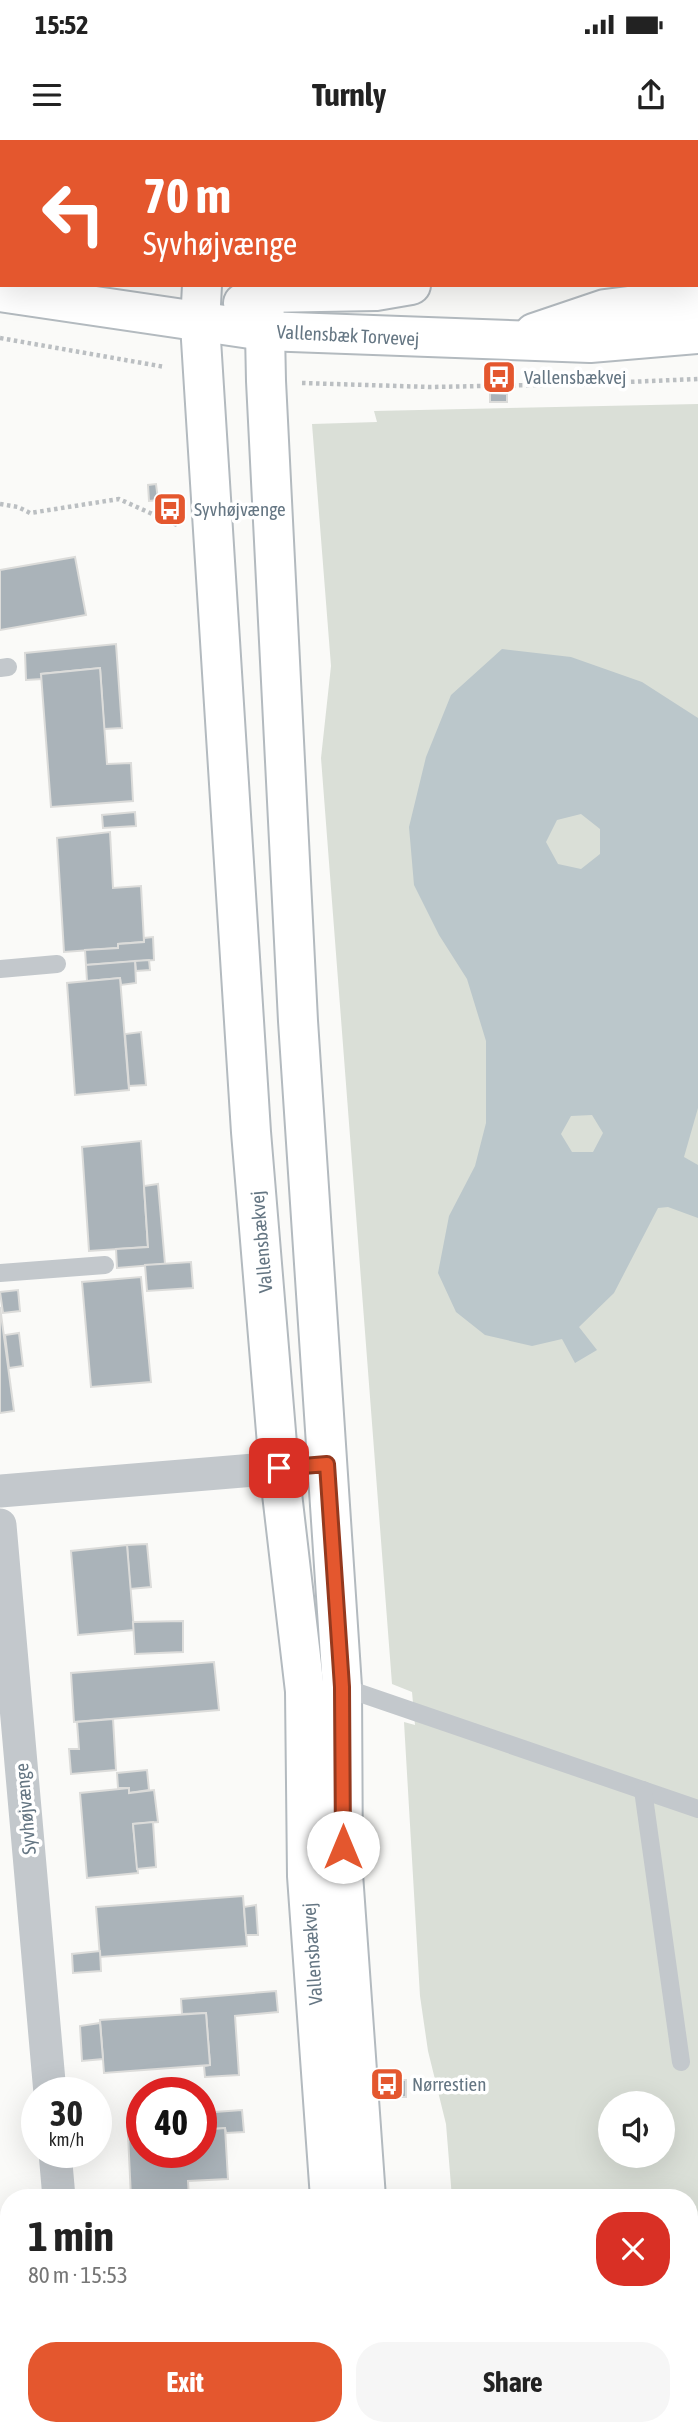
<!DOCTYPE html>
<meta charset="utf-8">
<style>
:root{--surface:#fff;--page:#f6f6f6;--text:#222;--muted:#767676;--accent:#e4572e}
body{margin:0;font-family:"Asap Condensed",sans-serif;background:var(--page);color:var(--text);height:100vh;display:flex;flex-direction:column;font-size:26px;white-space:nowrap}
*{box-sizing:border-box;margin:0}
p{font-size:23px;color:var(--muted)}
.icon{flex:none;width:38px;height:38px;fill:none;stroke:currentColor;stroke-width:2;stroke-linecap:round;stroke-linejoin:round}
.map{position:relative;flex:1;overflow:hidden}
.sheet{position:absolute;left:0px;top:2049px;width:698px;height:247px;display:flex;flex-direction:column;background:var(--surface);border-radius:28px 28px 0 0;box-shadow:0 7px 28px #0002}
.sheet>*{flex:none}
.guide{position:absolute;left:0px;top:0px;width:698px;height:147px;box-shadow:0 7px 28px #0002;background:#e4572e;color:#fff;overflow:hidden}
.tools{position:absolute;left:598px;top:1951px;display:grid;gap:14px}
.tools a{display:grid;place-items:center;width:77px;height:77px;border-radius:50%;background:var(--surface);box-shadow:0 7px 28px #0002;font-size:35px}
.speed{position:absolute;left:21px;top:1937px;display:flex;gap:14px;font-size:35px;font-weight:700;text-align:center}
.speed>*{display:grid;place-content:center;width:91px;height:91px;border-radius:50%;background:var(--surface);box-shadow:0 7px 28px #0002;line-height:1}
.speed small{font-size:18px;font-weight:400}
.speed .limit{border:10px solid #d22;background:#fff;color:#111}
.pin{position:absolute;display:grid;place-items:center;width:60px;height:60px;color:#fff;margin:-30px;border-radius:14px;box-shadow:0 4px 10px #0006}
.me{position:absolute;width:77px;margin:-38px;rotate:0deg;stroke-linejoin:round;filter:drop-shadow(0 0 5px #0008)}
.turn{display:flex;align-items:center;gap:24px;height:147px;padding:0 28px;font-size:32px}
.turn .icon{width:91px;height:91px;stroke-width:2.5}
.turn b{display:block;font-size:49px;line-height:60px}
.round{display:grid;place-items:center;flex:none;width:74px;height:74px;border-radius:28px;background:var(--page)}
.head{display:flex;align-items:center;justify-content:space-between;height:119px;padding:0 28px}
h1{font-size:42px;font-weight:700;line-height:52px}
.action{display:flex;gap:14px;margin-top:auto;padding:14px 28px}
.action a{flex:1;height:80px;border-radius:28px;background:var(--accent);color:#fff;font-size:28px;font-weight:700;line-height:80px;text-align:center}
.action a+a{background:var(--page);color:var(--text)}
.status{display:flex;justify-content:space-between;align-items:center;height:49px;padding:0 35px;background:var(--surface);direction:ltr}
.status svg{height:19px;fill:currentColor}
header{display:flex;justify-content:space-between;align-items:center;height:91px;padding:0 28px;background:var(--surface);font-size:32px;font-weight:700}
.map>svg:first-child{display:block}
.built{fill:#e8e9e9}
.green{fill:#dadfd7;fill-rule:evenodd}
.water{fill:#bbc7cb;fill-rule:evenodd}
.building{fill:#aab3b9;stroke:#dcdcda;stroke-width:2}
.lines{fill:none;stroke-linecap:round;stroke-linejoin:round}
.secondary-casing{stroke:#b3babf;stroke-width:42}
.path{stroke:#bbbfc2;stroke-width:4.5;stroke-dasharray:3.5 3.5;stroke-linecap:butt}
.lane{stroke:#c3c8cc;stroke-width:18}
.street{stroke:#c3c8cc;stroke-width:33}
.secondary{stroke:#fff;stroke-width:38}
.route-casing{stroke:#94391e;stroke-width:18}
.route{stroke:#e4572e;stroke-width:12}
.labels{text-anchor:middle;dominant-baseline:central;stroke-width:7;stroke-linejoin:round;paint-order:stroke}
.street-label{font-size:19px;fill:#657683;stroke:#fff}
.poi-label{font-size:19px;fill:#657683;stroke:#fff;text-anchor:start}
</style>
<div class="status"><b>15:52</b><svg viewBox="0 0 49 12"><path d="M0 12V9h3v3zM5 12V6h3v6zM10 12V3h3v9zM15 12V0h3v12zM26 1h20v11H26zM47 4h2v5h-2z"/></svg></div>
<header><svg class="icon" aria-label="menu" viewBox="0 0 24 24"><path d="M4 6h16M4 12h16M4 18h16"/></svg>Turnly<svg class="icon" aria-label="share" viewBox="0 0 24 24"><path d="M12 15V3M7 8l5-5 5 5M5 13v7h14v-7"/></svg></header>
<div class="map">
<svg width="698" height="2295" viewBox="0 0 698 2295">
<rect width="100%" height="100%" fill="#fafaf8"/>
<path class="built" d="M47 0H667L661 2Z"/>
<path class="green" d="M698 264V2295H455V2287H690V2058H452L446 1984 428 1911 420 1856 404 1582 415 1585 412 1552 392 1544 321 618 331 526 312 284 377 282 374 271ZM611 1964H663V2016H611Z"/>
<path class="water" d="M502 509 571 517 642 542 698 578V968L684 1017 698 1025V1078L668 1067 658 1068 614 1153 579 1187 597 1210 575 1223 562 1199 532 1206 485 1195 456 1172 438 1133 449 1076 475 1026 486 983V901L467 839 439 795 414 745 409 687 426 617 451 555ZM581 674 600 689V714L581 729 558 724 546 702 557 680ZM592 975 603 993 593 1012H572L561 994 571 976Z"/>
<g class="building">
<path d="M490 253 507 254V262H490Z"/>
<path d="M156 344 158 360 149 361 148 345Z"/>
<path d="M75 417 86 475 0 490V430Z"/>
<path d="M116 504 122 588 104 589 100 528 41 534 42 539 26 540 25 513Z"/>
<path d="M100 528 107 624 131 623 133 661 51 667 41 534Z"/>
<path d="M135 672 136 686 103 688 102 675Z"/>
<path d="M110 692 113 748 141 746 144 802 118 804V808L64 812 57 698Z"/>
<path d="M153 797 154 820 86 825 85 810 118 808V804L144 802V798Z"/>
<path d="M149 820 150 830 136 831 135 821Z"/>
<path d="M135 821 136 843 121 845 120 838 87 841 86 825Z"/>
<path d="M120 838 129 950 75 955 67 843Z"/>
<path d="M141 892 146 945 129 946 125 894Z"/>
<path d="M141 1001 148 1107 89 1111 82 1007Z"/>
<path d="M158 1044 165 1124 117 1128 116 1109 148 1107 144 1046Z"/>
<path d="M191 1122 193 1148 147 1151 145 1125Z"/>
<path d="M141 1137 151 1242 91 1247 82 1142Z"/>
<path d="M18 1150 20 1171 3 1173 0 1152Z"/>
<path d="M0 1167 14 1271 0 1273Z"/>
<path d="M19 1193 23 1226 9 1228 5 1195Z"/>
<path d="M147 1404 151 1447 130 1449 127 1405Z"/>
<path d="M127 1405 134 1490 78 1495 71 1411Z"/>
<path d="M183 1481V1512L135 1514 133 1482Z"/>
<path d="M214 1522 219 1570 74 1582 71 1533Z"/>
<path d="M113 1579 116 1630 71 1634 69 1609H79L77 1582Z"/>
<path d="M147 1630 149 1650 129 1653V1648H118L117 1633Z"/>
<path d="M129 1648V1653L154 1650 158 1682 133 1684 138 1733 87 1738 80 1653Z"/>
<path d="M153 1682 156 1727 137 1729 133 1684Z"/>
<path d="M243 1756 247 1806 100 1817 96 1767Z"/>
<path d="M256 1765 258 1795H246L244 1767Z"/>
<path d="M100 1811 101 1831 73 1833 72 1814Z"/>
<path d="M276 1851 278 1872 235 1876 239 1935 205 1937 204 1926 210 1925 206 1873 182 1874 181 1859Z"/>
<path d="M206 1873 210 1925 104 1933 100 1880Z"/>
<path d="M100 1883 103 1919 82 1921 80 1886Z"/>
<rect x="398" y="1940" width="8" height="17"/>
<path d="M242 1970 244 1992 226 1993 225 1988 201 1990V1973Z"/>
<path d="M225 1988 228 2039 188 2041 189 2058H131L128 1994 142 1993V2012H201V1990Z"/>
<path d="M234 2290V2295H164Z"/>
</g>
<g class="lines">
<g class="secondary-casing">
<g id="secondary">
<path d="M214 2V0"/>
<path d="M274 2V0"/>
<path d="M0 73H2"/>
<path d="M696 98H698"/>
<path d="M0 117H2"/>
<path d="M202 145 200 184 251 992 279 1328 305 1551 307 1736 330 2058"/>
<path d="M264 145 266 241 298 881 342 1547 343 1734 366 2058"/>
<path d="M0 152 264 191 590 203 698 194"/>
<path d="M243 163 264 153 376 151 411 145"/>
<path d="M534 193 605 169 698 157"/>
<path d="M350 2287 351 2295"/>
</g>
</g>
<g class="path">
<path d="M696 43H698"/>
<path d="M0 198 165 227"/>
<path d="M302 243 430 247 590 244"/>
<path d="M603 243 698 239"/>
<path d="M0 364 18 367 30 373 119 359 177 385"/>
<path d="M0 2263H9"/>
<path d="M86 2287V2295"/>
</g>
<g class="lane">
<path d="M0 528 8 527"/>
<path d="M0 829 57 824"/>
<path d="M0 1133 105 1125"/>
<path d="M342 1547 698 1669"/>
<path d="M643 1650 681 1922"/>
</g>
<g class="street">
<path d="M0 1351 327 1324"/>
<path d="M0 1385 50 1953"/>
<path d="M55 2012 59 2058"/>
</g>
<use href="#secondary" class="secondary"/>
</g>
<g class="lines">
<g class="route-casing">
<path id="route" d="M279 1328 327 1324 342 1547 343 1707"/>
</g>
<use href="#route" class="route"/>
</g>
<defs>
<g id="bus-square" transform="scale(1.75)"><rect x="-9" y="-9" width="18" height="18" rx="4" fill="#e4572e" stroke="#fff"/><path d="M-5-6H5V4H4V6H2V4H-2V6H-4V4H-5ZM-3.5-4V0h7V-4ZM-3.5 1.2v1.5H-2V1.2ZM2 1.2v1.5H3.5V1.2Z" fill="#fff"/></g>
</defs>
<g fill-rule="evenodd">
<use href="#bus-square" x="499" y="237"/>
<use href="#bus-square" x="170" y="369"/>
<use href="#bus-square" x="387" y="1944"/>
</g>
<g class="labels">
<g class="street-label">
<text transform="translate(348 195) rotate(3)">Vallensbæk Torvevej</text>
<text transform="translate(261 1102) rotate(-95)">Vallensbækvej</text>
<text transform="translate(25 1669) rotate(-95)">Syvhøjvænge</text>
<text transform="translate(312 1814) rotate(-94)">Vallensbækvej</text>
</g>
<g class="poi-label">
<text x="524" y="237">Vallensbækvej</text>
<text x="194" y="369">Syvhøjvænge</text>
<text x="412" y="1944">Nørrestien</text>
</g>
</g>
</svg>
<div class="tools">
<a><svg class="icon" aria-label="sound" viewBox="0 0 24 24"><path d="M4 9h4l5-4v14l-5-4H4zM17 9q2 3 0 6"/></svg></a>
</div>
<div class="speed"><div>30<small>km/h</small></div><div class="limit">40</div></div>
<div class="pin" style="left:279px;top:1328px;background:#d93025"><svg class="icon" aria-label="arrive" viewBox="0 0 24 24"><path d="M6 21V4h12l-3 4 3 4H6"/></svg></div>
<svg class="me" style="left:343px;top:1707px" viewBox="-20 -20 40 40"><circle r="19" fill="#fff"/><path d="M0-13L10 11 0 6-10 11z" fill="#e4572e"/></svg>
<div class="guide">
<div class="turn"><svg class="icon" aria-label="left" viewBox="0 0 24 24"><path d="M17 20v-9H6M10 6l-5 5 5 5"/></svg><div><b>70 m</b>Syvhøjvænge</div></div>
</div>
<section class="sheet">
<div class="head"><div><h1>1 min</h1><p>80 m · 15:53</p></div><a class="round" style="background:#d93025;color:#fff"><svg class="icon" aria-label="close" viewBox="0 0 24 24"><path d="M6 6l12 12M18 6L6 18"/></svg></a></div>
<div class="action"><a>Exit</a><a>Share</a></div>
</section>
</div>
